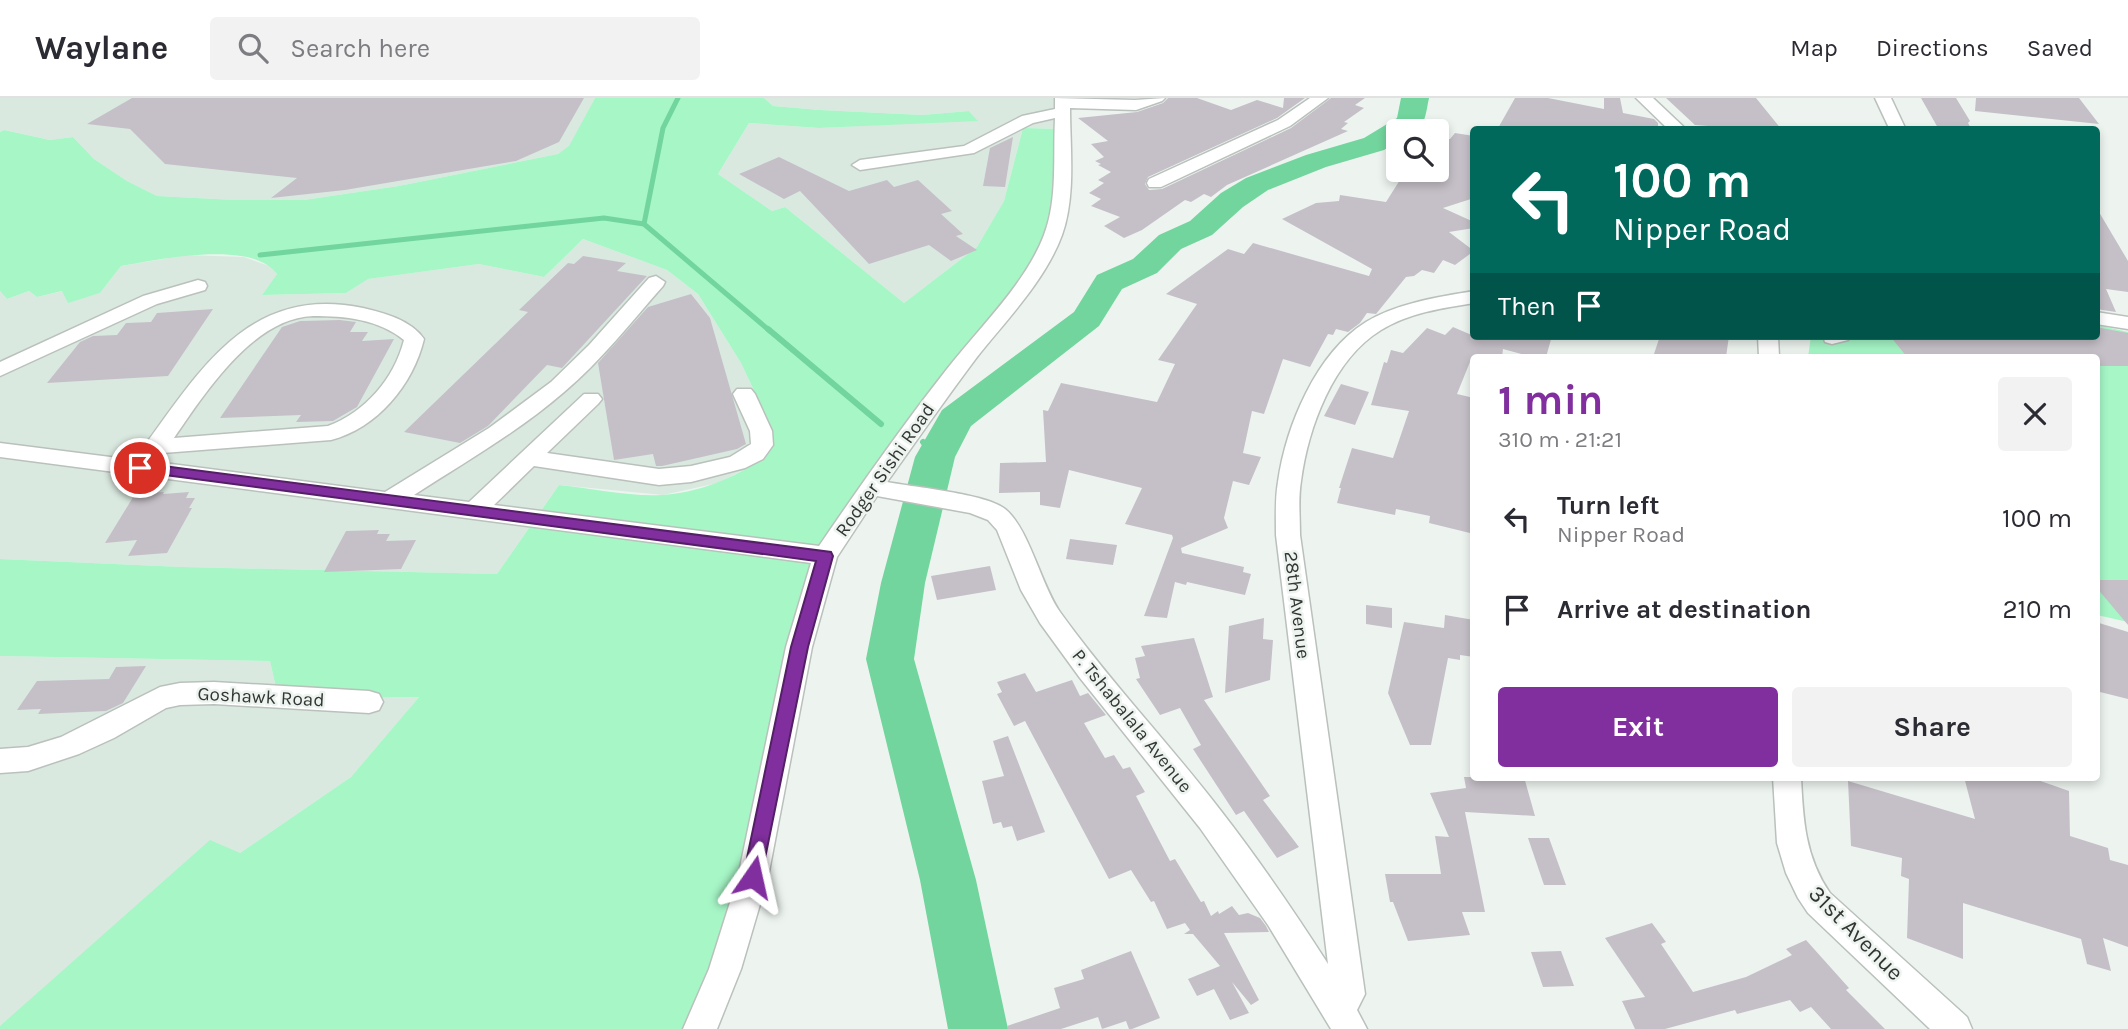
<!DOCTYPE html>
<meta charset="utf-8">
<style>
:root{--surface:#fff;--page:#f2f2f3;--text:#2b2b33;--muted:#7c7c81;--line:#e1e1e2;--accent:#812f9e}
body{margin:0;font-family:Karla,sans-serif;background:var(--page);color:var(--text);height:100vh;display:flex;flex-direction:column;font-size:26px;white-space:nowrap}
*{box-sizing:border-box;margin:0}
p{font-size:23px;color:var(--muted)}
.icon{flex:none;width:38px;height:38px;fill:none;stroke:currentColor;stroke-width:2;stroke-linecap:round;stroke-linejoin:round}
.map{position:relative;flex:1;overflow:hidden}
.side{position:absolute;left:1470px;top:256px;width:630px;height:427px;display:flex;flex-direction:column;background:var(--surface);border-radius:7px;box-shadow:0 4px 10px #0003}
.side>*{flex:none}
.guide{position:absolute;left:1470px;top:28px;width:630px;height:214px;border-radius:7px;box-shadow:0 4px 10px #0003;background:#00695c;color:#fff;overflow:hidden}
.fabs{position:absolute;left:1386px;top:21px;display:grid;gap:14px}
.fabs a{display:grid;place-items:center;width:63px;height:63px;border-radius:7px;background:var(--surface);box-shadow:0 4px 10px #0003;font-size:35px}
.pin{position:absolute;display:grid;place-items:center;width:60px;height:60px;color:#fff;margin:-30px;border:4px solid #fff;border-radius:50%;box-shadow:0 2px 7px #0007}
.me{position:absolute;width:77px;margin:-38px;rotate:11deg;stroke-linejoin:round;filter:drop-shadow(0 0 5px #0008)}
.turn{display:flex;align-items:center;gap:24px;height:147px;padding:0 28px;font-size:32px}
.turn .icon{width:91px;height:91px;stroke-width:2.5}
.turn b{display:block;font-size:49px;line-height:60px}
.then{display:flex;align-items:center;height:66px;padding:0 28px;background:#0003;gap:14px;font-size:26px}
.round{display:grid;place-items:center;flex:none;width:74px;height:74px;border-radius:7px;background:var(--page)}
.head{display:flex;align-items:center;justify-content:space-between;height:119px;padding:0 28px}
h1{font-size:42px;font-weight:700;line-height:52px;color:var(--accent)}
.cta{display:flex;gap:14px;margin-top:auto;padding:14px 28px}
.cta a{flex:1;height:80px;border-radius:7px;background:var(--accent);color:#fff;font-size:28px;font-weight:700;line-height:80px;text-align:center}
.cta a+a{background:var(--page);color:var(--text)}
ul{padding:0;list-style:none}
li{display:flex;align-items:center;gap:21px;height:91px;padding:0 28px}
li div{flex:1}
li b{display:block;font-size:26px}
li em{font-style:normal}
header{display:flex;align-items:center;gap:42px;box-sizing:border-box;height:98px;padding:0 35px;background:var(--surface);border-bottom:2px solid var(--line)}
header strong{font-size:33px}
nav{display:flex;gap:38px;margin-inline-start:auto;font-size:24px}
.search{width:490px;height:63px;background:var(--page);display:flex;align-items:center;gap:18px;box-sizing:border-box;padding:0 24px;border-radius:7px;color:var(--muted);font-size:26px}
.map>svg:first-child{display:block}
.built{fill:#dae9e0}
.green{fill:#a6f6c6}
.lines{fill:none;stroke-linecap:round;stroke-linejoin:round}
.stream-far1{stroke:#72d59d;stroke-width:5}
.stream{stroke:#72d59d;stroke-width:6}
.river{fill:#72d59d;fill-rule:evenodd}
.building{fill:#c5c0c7}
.minor-casing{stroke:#bac1bc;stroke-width:3}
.minor{fill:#fff;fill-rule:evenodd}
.route{fill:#812f9e;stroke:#541f67;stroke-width:2}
.labels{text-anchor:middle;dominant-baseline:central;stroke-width:5;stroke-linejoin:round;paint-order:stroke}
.street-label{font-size:19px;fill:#333634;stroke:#edf4ef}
.near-street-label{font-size:23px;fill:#333634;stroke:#edf4ef}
</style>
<header>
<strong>Waylane</strong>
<div class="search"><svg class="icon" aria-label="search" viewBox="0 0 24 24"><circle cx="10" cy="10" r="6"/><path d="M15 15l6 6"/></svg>Search here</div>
<nav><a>Map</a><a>Directions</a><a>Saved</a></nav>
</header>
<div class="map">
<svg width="2128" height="931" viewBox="0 0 2128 931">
<rect width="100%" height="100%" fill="#edf4ef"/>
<g class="built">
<path d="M0 0H595L569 49 558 56 399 88 304 102H235L157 98 127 83 94 61 73 39 50 42 4 32 0 34Z"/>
<path d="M764 0H1063L1061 31 1023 30 1004 103 977 149 904 205 785 109 772 113 718 76 749 25 819 30 977 22 969 13 922 17 820 12 773 8Z"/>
<path d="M583 141 667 172 698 196 741 265 768 322 770 352 759 364 718 385 663 397 559 387 497 476 182 469 0 461V193L7 201 29 193 37 199 63 193 68 204 100 195 121 168 187 157 244 159 272 169 277 176 262 197 346 195 367 181 479 166 544 179Z"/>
<path d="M0 558 270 563 277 594 294 601 419 599 351 679 240 755 0 928Z"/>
</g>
<g class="green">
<path d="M595 0H764L773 8 820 12 922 17 969 13 978 23 819 30 749 25 718 76 772 113 785 109 904 205 977 149 1004 103 1023 30 1061 31 1053 136 824 455 768 704 695 931H0V928L210 742 240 755 351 679 419 599 294 601 277 594 270 563 0 558V461L182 469 497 476 559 387C591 390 630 399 662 397 696 396 747 377 770 352L768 322 741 265 698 196 667 172 583 141 544 179 479 166 368 181 346 195 262 197 277 176C252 141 157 162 121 168L100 195 68 205 62 193 37 199 29 193 7 201 0 193V34L4 32 50 42 73 39 94 61 127 83 157 98 235 102H304L399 88 558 56 569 48Z"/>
<path d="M2097 227 2128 234V524L2097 517 2096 259H1808L1811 238H2096Z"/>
</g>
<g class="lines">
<g class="stream-far1">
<path d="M644 126 663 30 678 0"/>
<path d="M260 157 604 120 644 126 770 233"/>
</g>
<g class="stream">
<path d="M768 231 881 326"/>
<path d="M923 344 935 359"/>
</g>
<path class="river" d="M1401 0H1429C1424 24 1426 33 1398 33V43L1384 52 1326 69 1268 92 1243 109 1212 137 1181 151 1157 175 1122 191 1099 228 971 328 955 359 925 485 914 561 976 782 1008 931H948L920 782 866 561 881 485 915 359 942 312 1074 214 1097 177 1133 161 1159 137 1190 123 1221 95 1246 80 1306 57 1364 40 1397 20Z"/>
</g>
<g class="building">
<path d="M132 0H584L559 44 516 63 345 92 271 100 297 80 165 66 130 31 87 26Z"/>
<path d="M1168 0H1197L1231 12 1257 2 1283 10 1284 0H1305L1277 20 1148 79 1145 86 1149 92 1162 91 1291 30 1331 0H1365L1355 7 1364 10 1344 24 1348 25 1341 31 1348 33 1227 87 1211 99 1204 96 1191 104 1185 102 1142 132 1124 140 1104 128 1120 119 1091 108 1101 101 1089 95 1104 85 1098 82 1111 74 1098 67 1101 66 1095 63 1104 59 1091 46 1108 43 1078 20 1137 14 1163 5Z"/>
<path d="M1515 0H1548L1604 11V0H1620L1623 15 1654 21 1658 25V32H1497Z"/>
<path d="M1666 0H1756L1782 32H1722V29L1695 27Z"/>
<path d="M1921 0H1956L1970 23 1968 25 1972 32 1938 30Z"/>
<path d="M1976 0H2079L2099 26 1975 13Z"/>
<path d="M1455 35 1474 38V100L1443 110 1474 124V130L1449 134 1474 153 1455 167 1443 162 1434 175 1422 172 1414 178 1406 179 1376 216 1367 215 1360 225 1348 234 1336 231 1333 237 1328 236 1310 269 1283 261 1264 316 1252 313 1243 355 1261 359 1249 387 1233 383 1224 420 1228 430 1181 450 1182 455 1244 469 1243 474 1251 476 1245 497 1187 484 1186 487 1175 484 1167 520 1144 518 1173 440 1172 437 1125 426 1142 390 1069 372 1060 410 1040 407V394L999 395 1000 365 1046 364 1043 312 1048 313 1061 285 1157 304 1175 266 1158 262 1197 206 1166 196 1228 151 1244 156 1253 145 1369 178 1372 171 1282 121 1316 105 1339 103 1340 97 1386 104 1405 74 1427 78 1431 72H1437V48L1443 49 1447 41H1450Z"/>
<path d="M1013 39 1005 89 983 88 990 50Z"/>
<path d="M779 59 849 93 887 82 894 89 918 82 952 113 941 116 963 136 956 138 977 152 951 163 929 147 869 166 800 93 784 101 739 76Z"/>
<path d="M2096 109 2128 163V194L2106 191 2116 214 2096 211Z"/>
<path d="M583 158 626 165 617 173 647 178 562 270 547 267 488 328 460 345 404 334 528 214 519 212 568 165 574 166Z"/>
<path d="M691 196 710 220 746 346 737 351 662 368H656L653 356 614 362 598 265 648 209Z"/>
<path d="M213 211 168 278 47 285 80 244 93 238 117 237 126 225 151 224 157 215Z"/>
<path d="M340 222 356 224 350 234H368L362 243 394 241 357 309 333 323 296 324 301 317 220 320 282 229 300 223Z"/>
<path d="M1453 229 1474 238H1552L1546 259H1533L1503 251 1502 259H1472L1457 296 1474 300 1471 363H1474V436L1429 425 1430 418 1396 411 1395 417 1337 405 1341 390H1339L1352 350 1393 360 1409 313 1371 307 1384 264 1387 265 1391 252 1403 255 1427 230 1445 237Z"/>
<path d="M2096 229 2128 235V268H2096V259H1907L1890 238H2096Z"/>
<path d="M1660 238H1729L1726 259H1653Z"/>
<path d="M1341 286 1369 294 1355 327 1324 318Z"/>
<path d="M164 394 163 396 189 394 186 400H195L189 410H192L167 455 128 458 137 442 105 445 135 396Z"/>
<path d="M379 432 377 436H390L386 443 416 442 401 471 324 474 346 433Z"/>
<path d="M1070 441 1117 447 1113 467 1066 461Z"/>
<path d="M990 468 996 492 937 502 931 478Z"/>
<path d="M2096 482H2128V527L2096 489Z"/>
<path d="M1366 507 1392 510V530L1366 526Z"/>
<path d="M1445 517 1474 522V559L1460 557V562L1448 560 1431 647H1410L1388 595 1404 524 1444 530Z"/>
<path d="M1264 520 1263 541 1273 542 1270 582 1225 595 1229 528Z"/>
<path d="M2096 524 2128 534V601L2096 593Z"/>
<path d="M1194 540 1213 599 1204 602 1270 698 1263 702 1299 749 1277 760 1244 713 1236 717 1193 651 1201 647 1180 610 1160 617 1136 581 1140 580 1135 560 1145 558 1141 548Z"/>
<path d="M146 568 123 605 106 613 38 616 41 611 17 612 37 583 109 581 116 569Z"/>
<path d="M1025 575 1036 594 1072 582 1080 598 1088 595 1106 617 1084 625 1105 660 1114 657 1123 671 1130 669 1145 694 1136 698 1170 763 1175 761 1201 804 1204 803 1211 818 1218 813 1219 816 1232 808 1239 817 1248 815 1260 820 1266 828 1269 834 1224 835 1259 902 1251 907 1232 884 1249 915 1230 922 1214 891 1197 898 1188 881 1220 868 1193 836H1184L1190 832 1185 825 1167 831 1154 803 1151 804 1131 772 1109 781 1025 623 1014 628 997 596 1002 594 997 584Z"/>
<path d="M1008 638 1045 734 1017 743 1012 728 1003 730 1001 724 993 726 982 683 1004 678 993 643Z"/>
<path d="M1464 679H1524L1535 718 1465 714 1485 814H1462L1470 837 1408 843 1393 804H1390L1385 776H1441L1435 738 1449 739 1430 695 1466 690Z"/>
<path d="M1964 679H2029L2069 693 2070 738 2108 750 2110 762 2128 767V849L2103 840 2111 873 2087 866 2081 841 1963 805V861L1907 840 1909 781 1901 778 1902 760 1851 748 1848 683 1975 721Z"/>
<path d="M1528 740H1549L1566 787H1544Z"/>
<path d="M1652 825 1666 844 1661 846 1693 894 1746 879 1792 857 1786 851 1806 842 1849 890 1846 892 1885 931H1831L1811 909 1800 914 1790 902 1737 916 1735 912 1665 931H1635L1622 903 1645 899 1605 840Z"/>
<path d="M1131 853 1160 920 1132 931H1129L1126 923 1102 931 1098 919 1061 931H1008L1007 928 1060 910 1054 890 1084 881 1081 872Z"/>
<path d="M1561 853 1574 888 1543 889 1531 854Z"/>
</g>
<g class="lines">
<g class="minor-casing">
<g id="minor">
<path d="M1055 0 1135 2 1165 0 1162 3 1136 12 1070 10C1070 50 1076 98 1062 137 1045 183 1007 221 977 259 946 300 917 342 887 384 913 389 987 396 1005 411 1029 430 1041 487 1060 514 1110 584 1169 645 1221 713 1259 762 1294 813 1328 866L1276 437C1276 419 1275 401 1278 384 1286 328 1316 255 1366 224 1398 205 1438 199 1474 193V205C1442 210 1409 215 1381 232 1333 261 1308 330 1301 383 1298 401 1300 419 1300 437L1365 896 1357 912 1367 931H1331L1268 827 1200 730 1080 580 1040 525 1021 492 997 432 988 422 970 415 877 398 837 459 812 549 768 779 741 871 717 931H683L709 871 738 779 786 549 811 465 0 359V345L134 362C195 281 244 185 363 210 384 215 411 222 424 241 413 287 377 330 331 342L163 355 156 364 385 394 489 330 551 284 589 247 649 180 656 178 665 184 663 188C631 224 601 263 564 294 518 334 465 364 414 397L469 404 584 296H598L602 301 598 306 547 355 659 371 691 368 730 359 751 346 750 333 733 296 737 291H751L755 296 772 333 773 347 763 361 745 370 691 384 659 387 534 368 494 407 819 448C860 388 902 328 947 271 979 230 1026 185 1044 137 1058 101 1053 58 1055 20L1033 25 974 55 860 72 852 67 860 62 964 48 1022 18 1055 11ZM313 218C345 218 378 221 404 242 394 281 365 314 328 328L174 340C205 295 253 220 313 218Z"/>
<path d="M1310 0H1328L1290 28 1161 89H1149L1147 85 1149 81 1278 22Z"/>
<path d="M1636 0H1653L1687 32H1669Z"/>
<path d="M1875 0H1891L1906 32H1890Z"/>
<path d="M198 182 205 184 207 188 205 192 157 206 0 278V264L143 198Z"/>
<path d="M2096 214 2128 219V231L2096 226Z"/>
<path d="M1758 238H1778L1779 259H1759Z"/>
<path d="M1823 238H1851L1848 242 1832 246 1825 244Z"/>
<path d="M214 584 369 593 379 596 383 604 379 612 369 615 214 606 180 607 166 610 114 640 79 656 28 673 0 675V651L28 649 61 639 160 589 180 585Z"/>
<path d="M1773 679H1801C1803 721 1805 759 1830 795L1967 919 1972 931H1930L1808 815 1798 800 1786 775 1777 745Z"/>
</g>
</g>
<use href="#minor" class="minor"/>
</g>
<path class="route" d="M140 365 831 454 833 458 808 549 760 785 753 788 746 785 743 779 791 549 816 463 135 373 133 370Z"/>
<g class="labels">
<g class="street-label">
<text transform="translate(885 372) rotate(-55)">Rodger Sishi Road</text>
<text transform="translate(1297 507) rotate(83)">28th Avenue</text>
<text transform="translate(261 599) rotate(3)">Goshawk Road</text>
<text transform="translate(1132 623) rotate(51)">P. Tshabalala Avenue</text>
</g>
<g class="near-street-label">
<text transform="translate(1856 835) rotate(45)">31st Avenue</text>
</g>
</g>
</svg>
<div class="fabs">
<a><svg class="icon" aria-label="search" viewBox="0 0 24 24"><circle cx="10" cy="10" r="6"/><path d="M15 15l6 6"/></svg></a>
</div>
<div class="pin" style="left:140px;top:370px;background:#d93025"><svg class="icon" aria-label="arrive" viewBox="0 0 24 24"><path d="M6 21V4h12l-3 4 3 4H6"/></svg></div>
<svg class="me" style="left:753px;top:779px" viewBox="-20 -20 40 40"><path d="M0-17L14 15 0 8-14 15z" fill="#812f9e" stroke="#fff" stroke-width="4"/></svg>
<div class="guide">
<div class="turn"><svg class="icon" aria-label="left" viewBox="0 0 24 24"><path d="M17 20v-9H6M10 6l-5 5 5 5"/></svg><div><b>100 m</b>Nipper Road</div></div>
<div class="then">Then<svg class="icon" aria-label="arrive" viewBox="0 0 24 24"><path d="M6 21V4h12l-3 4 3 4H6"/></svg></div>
</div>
<section class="side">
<div class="head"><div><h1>1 min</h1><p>310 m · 21:21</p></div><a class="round"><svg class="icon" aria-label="close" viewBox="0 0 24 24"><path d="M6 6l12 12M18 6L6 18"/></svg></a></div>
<ul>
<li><svg class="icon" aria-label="left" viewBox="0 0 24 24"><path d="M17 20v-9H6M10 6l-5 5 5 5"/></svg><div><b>Turn left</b><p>Nipper Road</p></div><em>100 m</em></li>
<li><svg class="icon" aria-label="arrive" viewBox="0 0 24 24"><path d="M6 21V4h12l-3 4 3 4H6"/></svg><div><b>Arrive at destination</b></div><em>210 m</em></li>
</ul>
<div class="cta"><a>Exit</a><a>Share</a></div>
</section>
</div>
